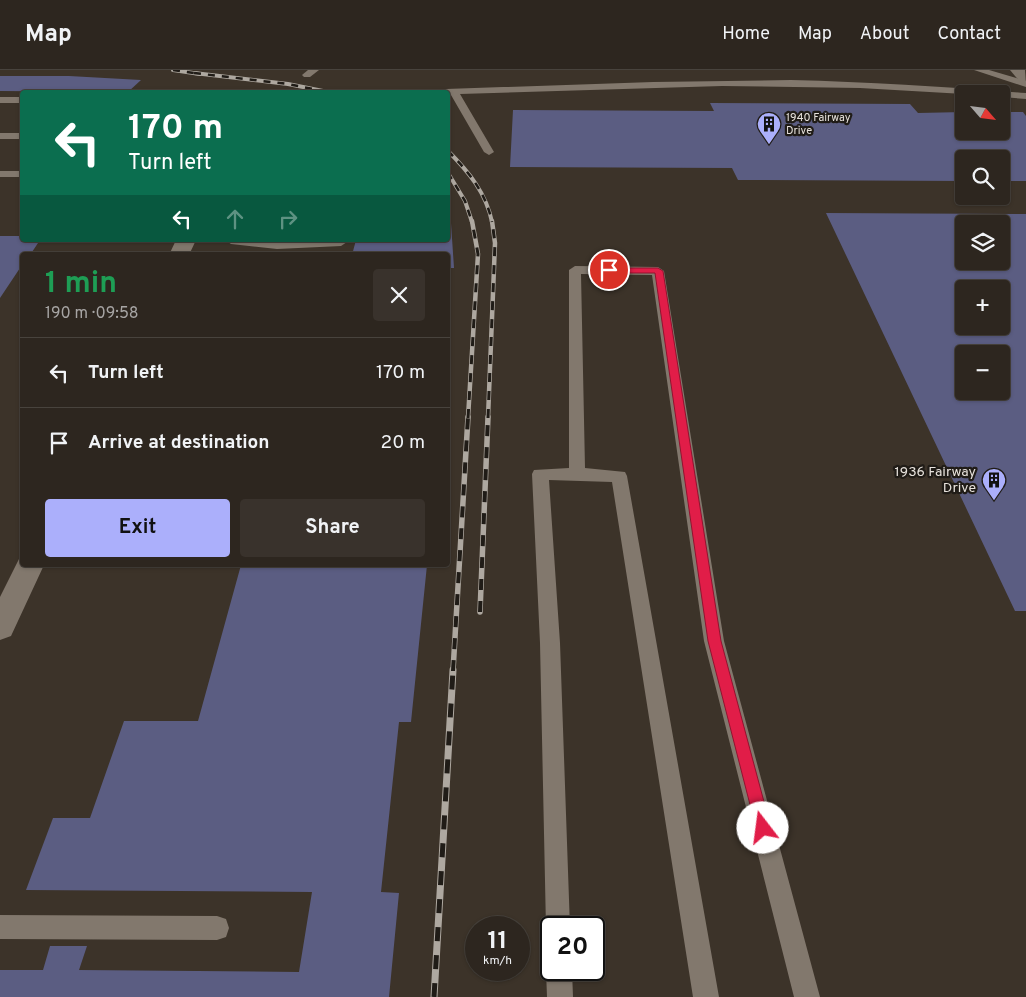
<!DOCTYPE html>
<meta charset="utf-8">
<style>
:root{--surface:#2d261f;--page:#39322c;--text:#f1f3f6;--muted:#a7a5a4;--line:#48433d;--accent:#abaffb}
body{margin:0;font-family:Overpass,sans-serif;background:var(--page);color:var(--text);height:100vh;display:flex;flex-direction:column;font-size:19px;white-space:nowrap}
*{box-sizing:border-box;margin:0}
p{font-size:16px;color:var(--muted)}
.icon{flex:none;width:28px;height:28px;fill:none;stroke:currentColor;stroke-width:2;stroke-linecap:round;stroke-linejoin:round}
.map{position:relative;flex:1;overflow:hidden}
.drawer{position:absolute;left:20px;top:182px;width:430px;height:315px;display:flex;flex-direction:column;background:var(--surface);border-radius:5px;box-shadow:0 1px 4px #0004,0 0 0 1px var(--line)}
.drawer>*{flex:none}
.hud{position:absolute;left:20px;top:20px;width:430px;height:152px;border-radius:5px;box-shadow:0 1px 4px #0004,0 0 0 1px var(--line);background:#0b6e4f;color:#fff;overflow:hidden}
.needle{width:32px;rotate:118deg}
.fabs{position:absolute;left:955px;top:15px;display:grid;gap:10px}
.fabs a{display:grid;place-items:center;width:55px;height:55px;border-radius:5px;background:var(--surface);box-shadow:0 1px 4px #0004,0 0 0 1px var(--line);font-size:25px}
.speed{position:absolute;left:465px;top:846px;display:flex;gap:10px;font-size:25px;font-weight:700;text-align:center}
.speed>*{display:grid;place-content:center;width:65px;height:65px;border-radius:50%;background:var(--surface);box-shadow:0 1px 4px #0004,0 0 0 1px var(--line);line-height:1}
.speed small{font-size:12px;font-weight:400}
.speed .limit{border:2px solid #111;border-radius:8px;background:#fff;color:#111}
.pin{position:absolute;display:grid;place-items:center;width:42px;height:42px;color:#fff;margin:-21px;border:2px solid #fff;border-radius:50%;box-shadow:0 1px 5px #0007}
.me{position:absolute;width:55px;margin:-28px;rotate:345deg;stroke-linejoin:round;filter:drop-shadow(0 0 4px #0008)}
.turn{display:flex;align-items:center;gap:18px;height:105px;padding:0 25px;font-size:22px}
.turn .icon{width:65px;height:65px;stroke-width:2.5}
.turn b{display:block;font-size:35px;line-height:42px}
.lanes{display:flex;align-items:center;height:48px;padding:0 25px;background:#0003;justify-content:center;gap:25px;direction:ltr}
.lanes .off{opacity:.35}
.round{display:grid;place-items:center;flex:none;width:52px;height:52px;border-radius:5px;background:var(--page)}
.overview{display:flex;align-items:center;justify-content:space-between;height:85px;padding:0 25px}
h1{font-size:30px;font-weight:700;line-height:38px;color:#1e9e55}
.cta{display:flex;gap:10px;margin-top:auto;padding:10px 25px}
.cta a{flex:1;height:58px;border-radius:5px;background:var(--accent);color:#111;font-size:20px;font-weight:700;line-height:58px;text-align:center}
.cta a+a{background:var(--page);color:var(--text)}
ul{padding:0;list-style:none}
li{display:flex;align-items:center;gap:15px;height:70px;padding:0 25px;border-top:1px solid var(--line)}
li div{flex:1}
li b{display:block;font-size:19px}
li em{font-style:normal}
header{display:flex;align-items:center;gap:30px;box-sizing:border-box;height:70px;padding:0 25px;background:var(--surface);border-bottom:1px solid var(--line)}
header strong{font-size:24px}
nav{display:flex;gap:28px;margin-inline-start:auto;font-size:18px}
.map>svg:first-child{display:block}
.building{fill:#5b5d82;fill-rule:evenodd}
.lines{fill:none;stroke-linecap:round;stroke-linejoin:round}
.lane{fill:#82786d;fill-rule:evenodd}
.street{fill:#82786d;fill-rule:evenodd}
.secondary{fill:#82786d;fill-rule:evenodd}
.rail-far3-casing{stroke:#aea8a0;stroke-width:4}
.rail-far2-casing{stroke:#aea8a0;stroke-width:4.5}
.rail-far1-casing{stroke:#aea8a0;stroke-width:5.5}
.rail-casing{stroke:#aea8a0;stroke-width:7}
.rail-far3{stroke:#201c17;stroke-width:2.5;stroke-dasharray:7;stroke-linecap:butt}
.rail-far2{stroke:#201c17;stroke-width:3;stroke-dasharray:9;stroke-linecap:butt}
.rail-far1{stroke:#201c17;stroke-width:4;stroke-dasharray:11;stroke-linecap:butt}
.rail{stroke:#201c17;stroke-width:5;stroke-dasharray:14;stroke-linecap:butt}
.route{fill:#e11d48;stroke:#92132f}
.labels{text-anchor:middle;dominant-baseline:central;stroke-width:4.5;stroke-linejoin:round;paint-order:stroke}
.far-poi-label{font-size:11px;fill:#e7e2dc;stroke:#201c17;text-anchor:start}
.poi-label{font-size:14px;fill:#e7e2dc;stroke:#201c17;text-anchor:end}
</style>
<header>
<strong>Map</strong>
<nav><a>Home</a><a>Map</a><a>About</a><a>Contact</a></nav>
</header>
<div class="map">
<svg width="1026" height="927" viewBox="0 0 1026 927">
<rect width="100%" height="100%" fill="#3c3329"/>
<g class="building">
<path d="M0 6H69L141 10 128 22 0 21Z"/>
<path d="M710 33 910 34 918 43 964 42V61H1001V42H1023L1026 46V111H1001V89H964V111L738 110 732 98 510 97 513 40 714 41Z"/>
<path d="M826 143 1026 144V541H1015ZM964 154H1001V191H964ZM964 219H1001V256H964ZM964 284H1001V321H964Z"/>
<path d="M448 148 451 153 454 198H448V185H352L356 170H448Z"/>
<path d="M0 166H22V170H40L30 185H22V195L0 228Z"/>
<path d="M241 495H427L411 652H399L381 822 399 823 389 927H0V900H43L50 876H87L79 900 299 902 312 822 26 820 53 748H90L124 651H198Z"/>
</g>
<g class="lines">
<g class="lane">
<path d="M308 0H319L310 7H304L302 5Z"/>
<path d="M974 0H989L1026 11V17Z"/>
<path d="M791 10C870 12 948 17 1026 23V29L1001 27V24H964L860 18 722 16 460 24 494 82 489 85 484 82 451 25 441 22 446 19 653 12Z"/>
<rect x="0" y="27" width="22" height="6"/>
<rect x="0" y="63" width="22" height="6"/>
<rect x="0" y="101" width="22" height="6"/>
<path d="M225 170H346L347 172 341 176 277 179 231 174Z"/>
<path d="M575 196 658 197 664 201 724 571 820 927H794L704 571 652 205 581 204 585 398 625 402 627 406 719 927H693L612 412 549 410 560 573 570 858H551V867L546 858 540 573 532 404 534 400 569 398V200Z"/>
<path d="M0 845 217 846 226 849 229 858 226 867 217 870 0 869Z"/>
<path d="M550 891 551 900H572L573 927H547L546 900Z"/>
</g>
<g class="street">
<path d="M176 170H196L189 185H169Z"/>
<path d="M22 486V495H44L11 566 0 570V527L20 487Z"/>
</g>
<path class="secondary" d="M1010 0H1025L1026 14 1021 13Z"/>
<g class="rail-far3-casing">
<g id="rail-far3">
<path d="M173 0 200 4"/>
<path d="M194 3 288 14 328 22"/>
<path d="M448 81C469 102 486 123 492 152"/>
<path d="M448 103 465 131 472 152"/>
</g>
</g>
<g class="rail-far2-casing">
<g id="rail-far2">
<path d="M468 348 478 184 472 151"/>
<path d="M488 348 495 173 492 151"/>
</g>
</g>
<g class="rail-far1-casing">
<g id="rail-far1">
<path d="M480 542 488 347"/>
<path d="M453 601 468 347"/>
</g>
</g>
<g class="rail-casing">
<path id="rail" d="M434 927 453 600"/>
</g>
<use href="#rail-far3" class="rail-far3"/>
<use href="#rail-far2" class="rail-far2"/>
<use href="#rail-far1" class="rail-far1"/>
<use href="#rail" class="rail"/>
</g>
<path class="route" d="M606 198H658L663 201 721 571 771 758 768 764 763 766 758 764 756 758 708 571 655 203H609L604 200Z"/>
<defs>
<g id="building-pin" transform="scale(1.25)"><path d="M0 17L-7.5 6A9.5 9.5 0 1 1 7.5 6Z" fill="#abaffb" stroke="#201c17"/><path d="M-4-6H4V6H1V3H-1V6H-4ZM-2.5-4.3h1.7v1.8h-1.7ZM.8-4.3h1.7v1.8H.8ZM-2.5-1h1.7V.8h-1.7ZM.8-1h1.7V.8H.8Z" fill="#111"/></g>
</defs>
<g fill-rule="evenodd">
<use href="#building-pin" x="769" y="54"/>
<use href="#building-pin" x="994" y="410"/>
</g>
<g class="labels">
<g class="far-poi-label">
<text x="786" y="48">1940 Fairway<tspan x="786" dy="13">Drive</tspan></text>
</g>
<g class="poi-label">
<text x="976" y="402">1936 Fairway<tspan x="976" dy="16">Drive</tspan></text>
</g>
</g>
</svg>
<div class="fabs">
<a><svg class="needle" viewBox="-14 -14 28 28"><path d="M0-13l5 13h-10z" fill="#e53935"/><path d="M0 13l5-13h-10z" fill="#a7a5a4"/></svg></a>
<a><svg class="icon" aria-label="search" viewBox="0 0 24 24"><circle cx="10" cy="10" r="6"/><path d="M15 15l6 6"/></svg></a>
<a><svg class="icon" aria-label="layers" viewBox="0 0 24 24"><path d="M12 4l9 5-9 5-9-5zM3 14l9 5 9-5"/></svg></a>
<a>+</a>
<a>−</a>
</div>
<div class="speed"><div>11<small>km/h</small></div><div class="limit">20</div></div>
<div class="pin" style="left:609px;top:200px;background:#d93025"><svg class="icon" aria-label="arrive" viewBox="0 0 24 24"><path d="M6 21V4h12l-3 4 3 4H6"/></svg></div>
<svg class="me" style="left:763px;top:758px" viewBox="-20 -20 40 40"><circle r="19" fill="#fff"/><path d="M0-13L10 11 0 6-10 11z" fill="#e11d48"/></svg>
<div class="hud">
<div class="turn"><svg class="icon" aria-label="left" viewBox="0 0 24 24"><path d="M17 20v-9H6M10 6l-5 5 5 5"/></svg><div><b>170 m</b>Turn left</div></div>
<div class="lanes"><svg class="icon" aria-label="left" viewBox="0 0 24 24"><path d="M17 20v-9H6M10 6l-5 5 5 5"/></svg><svg class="icon off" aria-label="ahead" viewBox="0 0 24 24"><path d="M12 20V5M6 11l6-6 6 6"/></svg><svg class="icon off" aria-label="right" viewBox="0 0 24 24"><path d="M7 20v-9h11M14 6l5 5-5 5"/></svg></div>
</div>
<section class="drawer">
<div class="overview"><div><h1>1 min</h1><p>190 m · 09:58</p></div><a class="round"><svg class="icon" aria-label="close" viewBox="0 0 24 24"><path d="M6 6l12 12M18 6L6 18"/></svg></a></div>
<ul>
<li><svg class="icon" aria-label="left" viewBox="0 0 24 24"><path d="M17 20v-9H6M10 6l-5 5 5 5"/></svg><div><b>Turn left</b></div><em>170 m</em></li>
<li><svg class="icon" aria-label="arrive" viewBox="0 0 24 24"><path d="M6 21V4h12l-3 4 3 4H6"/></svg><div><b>Arrive at destination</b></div><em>20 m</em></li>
</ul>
<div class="cta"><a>Exit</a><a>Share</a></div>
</section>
</div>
